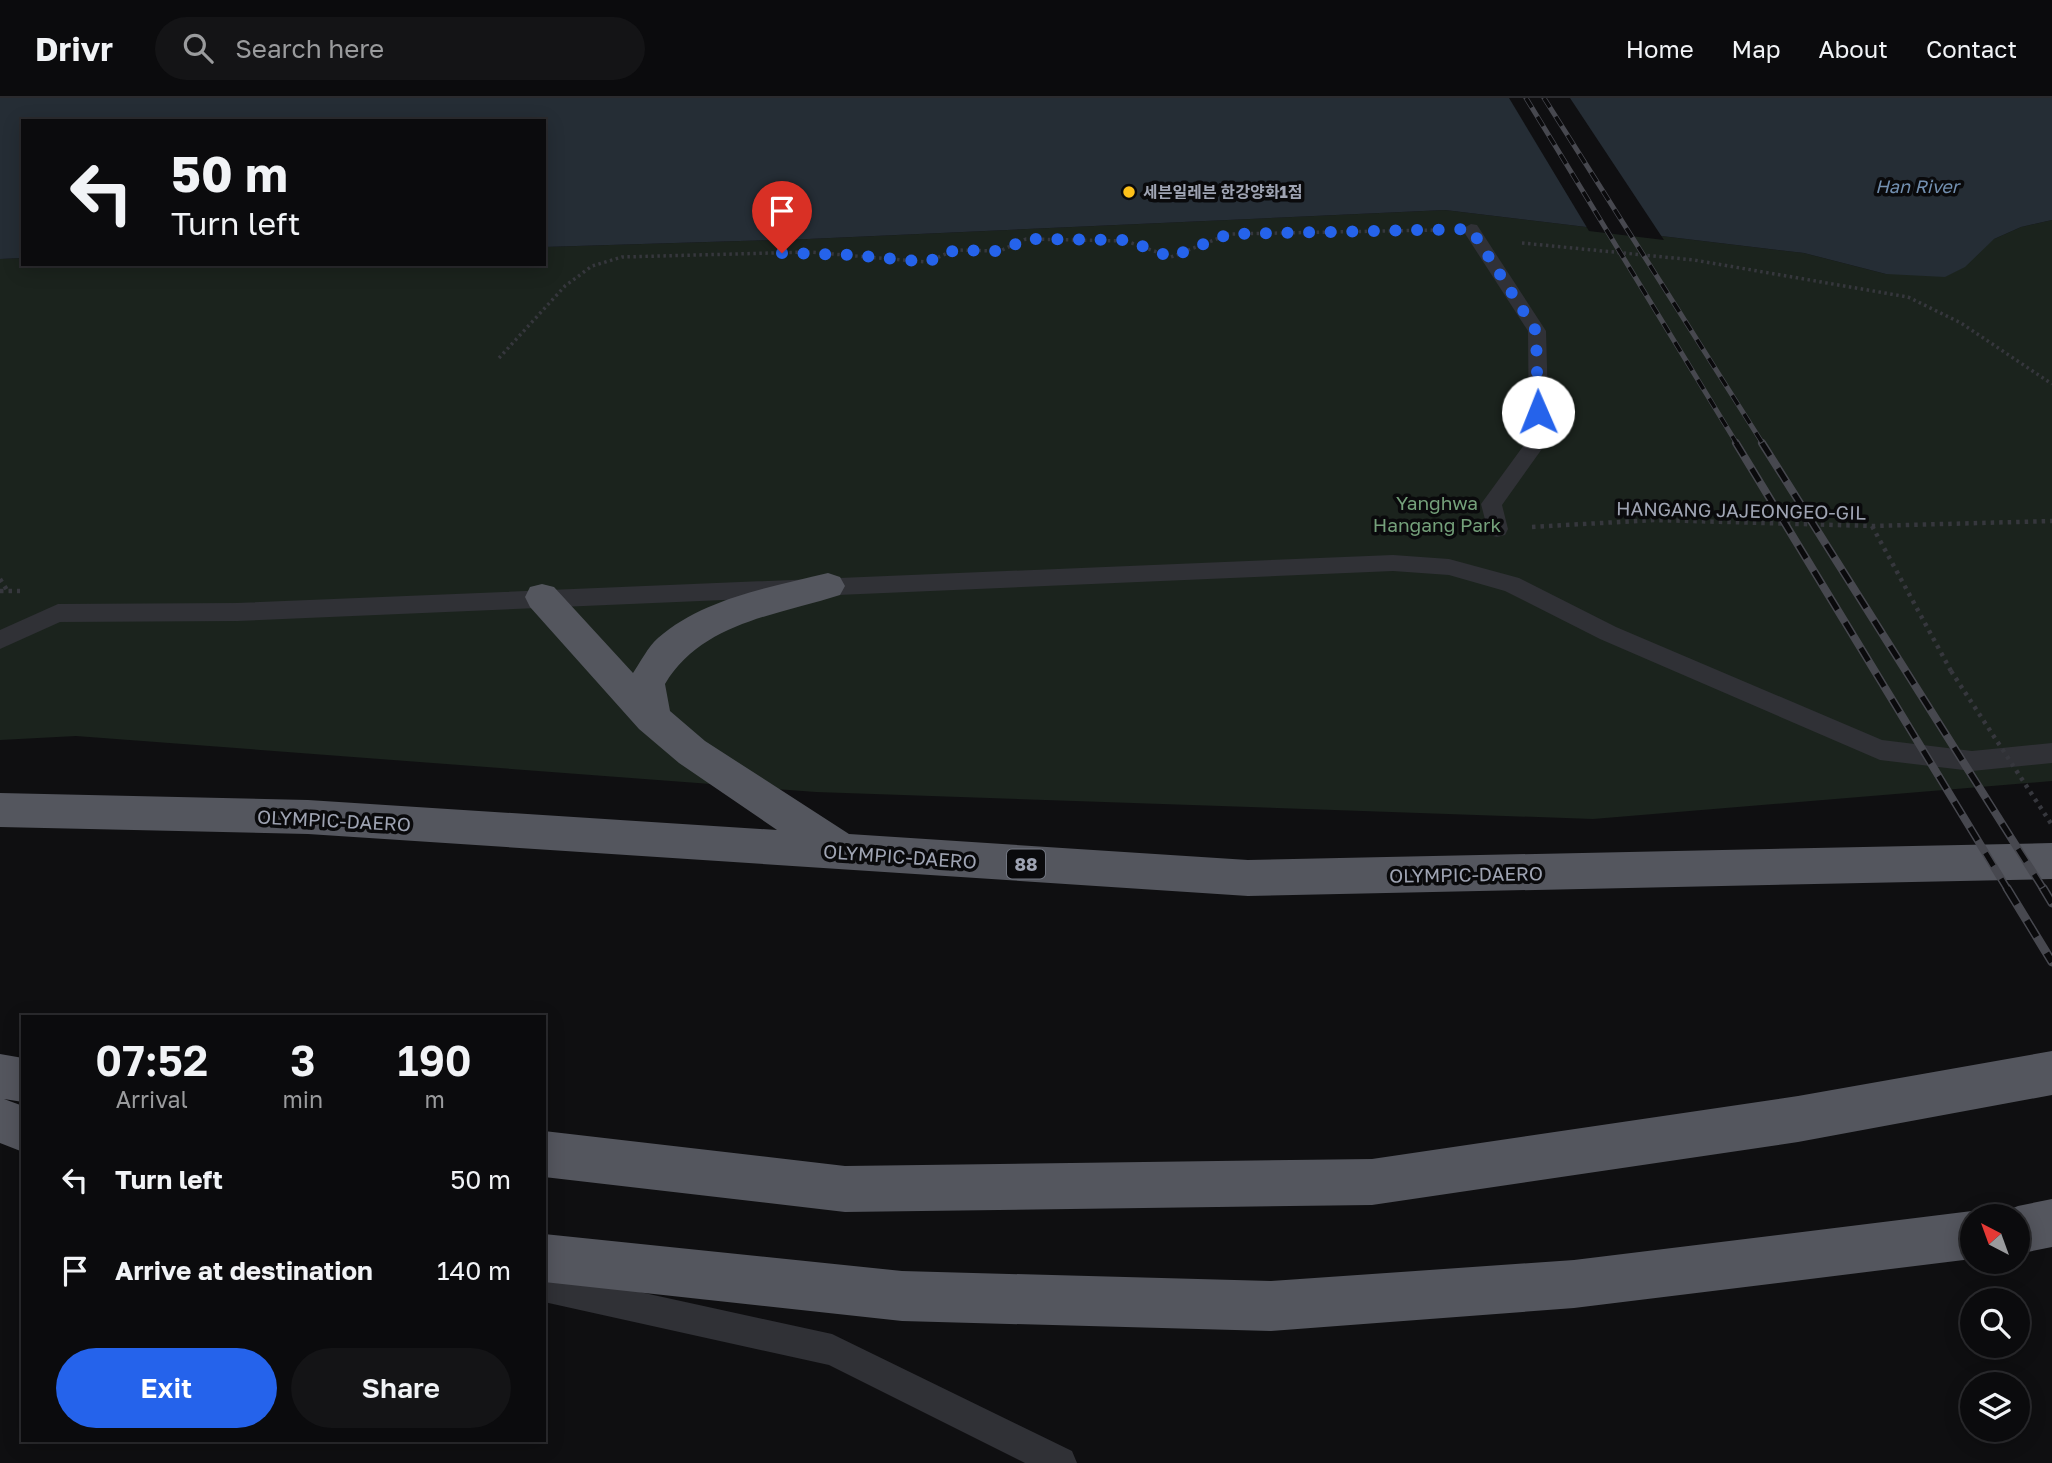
<!DOCTYPE html>
<meta charset="utf-8">
<style>
:root{--surface:#0b0b0d;--page:#141416;--text:#f1f3f6;--muted:#9a9b9d;--line:#2b2b2e;--accent:#2563eb}
body{margin:0;font-family:"Golos Text","Noto Sans KR",sans-serif;background:var(--page);color:var(--text);height:100vh;display:flex;flex-direction:column;font-size:26px;white-space:nowrap}
*{box-sizing:border-box;margin:0}
p{font-size:23px;color:var(--muted)}
.icon{flex:none;width:38px;height:38px;fill:none;stroke:currentColor;stroke-width:2;stroke-linecap:round;stroke-linejoin:round}
.map{position:relative;flex:1;overflow:hidden}
.side{position:absolute;left:21px;top:917px;width:525px;height:427px;display:flex;flex-direction:column;background:var(--surface);border-radius:0px;box-shadow:0 4px 18px #0003,0 0 0 2px var(--line)}
.side>*{flex:none}
.banner{position:absolute;left:21px;top:21px;width:525px;height:147px;border-radius:0px;box-shadow:0 4px 18px #0003,0 0 0 2px var(--line);background:#0b0b0d;color:var(--text);overflow:hidden}
.needle{width:46px;rotate:319deg}
.fabs{position:absolute;left:1960px;top:1106px;display:grid;gap:14px}
.fabs a{display:grid;place-items:center;width:70px;height:70px;border-radius:50%;background:var(--surface);box-shadow:0 4px 18px #0003,0 0 0 2px var(--line);font-size:35px}
.pin{position:absolute;display:grid;place-items:center;width:60px;height:60px;color:#fff;margin:-72px -30px;border-radius:50% 50% 50% 0;rotate:-45deg;box-shadow:0 0 7px #0007}
.pin .icon{rotate:45deg}
.me{position:absolute;width:77px;margin:-38px;rotate:359deg;stroke-linejoin:round;filter:drop-shadow(0 0 5px #0008)}
.turn{display:flex;align-items:center;gap:24px;height:147px;padding:0 35px;font-size:32px}
.turn .icon{width:91px;height:91px;stroke-width:2.5}
.turn b{display:block;font-size:49px;line-height:60px}
.eta{display:flex;justify-content:space-evenly;align-items:center;height:119px;text-align:center}
.eta b{font-size:42px;font-weight:600;line-height:49px}
.action{display:flex;gap:14px;margin-top:auto;padding:14px 35px}
.action a{flex:1;height:80px;border-radius:42px;background:var(--accent);color:#fff;font-size:28px;font-weight:600;line-height:80px;text-align:center}
.action a+a{background:var(--page);color:var(--text)}
ul{padding:0;list-style:none}
li{display:flex;align-items:center;gap:21px;height:91px;padding:0 35px}
li div{flex:1}
li b{display:block;font-size:26px}
li em{font-style:normal}
header{display:flex;align-items:center;gap:42px;box-sizing:border-box;height:98px;padding:0 35px;background:var(--surface);border-bottom:2px solid var(--line)}
header strong{font-size:33px}
nav{display:flex;gap:38px;margin-inline-start:auto;font-size:24px}
.search{width:490px;height:63px;background:var(--page);display:flex;align-items:center;gap:18px;box-sizing:border-box;padding:0 24px;border-radius:38px;color:var(--muted);font-size:26px}
.map>svg:first-child{display:block}
.green{fill:#1b231d}
.water{fill:#252d35}
.pier{fill:#0f0f11}
.lines{fill:none;stroke-linecap:round;stroke-linejoin:round}
.path-far1{stroke:#36373d;stroke-width:3.5;stroke-dasharray:2.5 3.5;stroke-linecap:butt}
.path{stroke:#36373d;stroke-width:4.5;stroke-dasharray:3.5 5;stroke-linecap:butt}
.service{fill:#303136;fill-rule:evenodd}
.trunk{fill:#54565e;fill-rule:evenodd}
.rail-far2-casing{stroke:#47484f;stroke-width:5}
.rail-far1-casing{stroke:#47484f;stroke-width:8}
.rail-casing{stroke:#47484f;stroke-width:9}
.rail-far2{stroke:#0a0a0c;stroke-width:3.5;stroke-dasharray:11;stroke-linecap:butt}
.rail-far1{stroke:#0a0a0c;stroke-width:5;stroke-dasharray:15;stroke-linecap:butt}
.rail{stroke:#0a0a0c;stroke-width:6;stroke-dasharray:19;stroke-linecap:butt}
.path-bridge{stroke:#36373d;stroke-width:4.5;stroke-dasharray:3.5 5;stroke-linecap:butt}
.route{stroke:#2563eb;stroke-width:12;stroke-dasharray:0 21.6}
.poi-dot{fill:#fec11a;stroke:#0a0a0c;stroke-width:2.5}
.labels{text-anchor:middle;dominant-baseline:central;stroke-width:7;stroke-linejoin:round;paint-order:stroke}
.far-poi-label{font-size:16px;font-weight:bold;fill:#9fa4b3;stroke:#0a0a0c;text-anchor:start}
.far-water-label{font-size:18px;font-style:italic;fill:#7390b1;stroke:#0a0a0c}
.shield{fill:#0a0a0c;stroke:#727681;stroke-width:2}
.shield-label{font-size:18px;font-weight:bold;fill:#9fa4b3}
.park-label{font-size:19px;fill:#74a07a;stroke:#0a0a0c}
.street-label{font-size:19px;fill:#9fa4b3;stroke:#0a0a0c}
</style>
<header>
<strong>Drivr</strong>
<div class="search"><svg class="icon" aria-label="search" viewBox="0 0 24 24"><circle cx="10" cy="10" r="6"/><path d="M15 15l6 6"/></svg>Search here</div>
<nav><a>Home</a><a>Map</a><a>About</a><a>Contact</a></nav>
</header>
<div class="map">
<svg width="2052" height="1365" viewBox="0 0 2052 1365">
<rect width="100%" height="100%" fill="#0f0f11"/>
<path class="green" d="M1445 112 1804 155 1886 176 1994 141 2021 129 2052 122V683L1593 721 816 694 76 638 0 642V161L23 160V166H544V149L808 141Z"/>
<path class="water" d="M0 0H2052V122L2021 129 1994 141 1965 169 1945 179 1886 176 1804 155 1445 112 808 141 544 149V23H23V160L0 161Z"/>
<path class="pier" d="M1509 0H1570L1664 142 1589 133Z"/>
<g class="lines">
<g class="path-far1">
<path d="M1522 145 1694 162 1908 199 1961 225 2052 286"/>
<path d="M499 260 565 188 592 168 622 159 809 154 927 164 955 152 1000 153 1026 141 1126 143 1171 159 1229 136 1438 132"/>
</g>
<g class="path">
<path d="M1872 428 1951 573"/>
<path d="M1532 429 1654 422 1872 428 2052 423"/>
<path d="M0 481 7 492"/>
<path d="M0 493H20"/>
</g>
<g class="service">
<path d="M1471 126 1477 127 1546 233 1549 341 1502 407 1508 431 1505 437 1497 439 1489 437 1481 406 1529 340 1528 233 1462 131Z"/>
<path d="M1393 457 1449 461 1519 480 1616 529 1882 642 1972 653 2052 645V665L1972 673 1880 662 1600 541 1505 493 1449 477 1393 473 237 523 60 524 0 551V532L58 506 237 505Z"/>
<path d="M544 1173 832 1236 1072 1353 1077 1365H1025L829 1267 544 1204Z"/>
</g>
<g class="trunk">
<path d="M828 475 840 479 845 488 840 497C778 517 702 524 665 586L670 613 705 643 849 736 1248 762 2052 745V781L1248 798 308 736 0 729V695L308 702 777 732 679 665 639 631 530 509 525 499 530 489 542 486 554 489 633 575C641 563 648 549 658 540 704 500 771 489 828 475Z"/>
<path d="M2052 953V997L1798 1044 1372 1107 845 1114 544 1079V1033L845 1068 1372 1061 1798 998Z"/>
<path d="M0 956 23 960V1004L4 1001 23 1008V1054L0 1045Z"/>
<path d="M2052 1101V1149L2018 1156V1118H2000L2001 1115 2018 1108Z"/>
<path d="M1972 1113 1984 1118H1972V1161L1574 1210 1271 1233 902 1223 544 1184V1136L902 1173 1271 1183 1574 1162Z"/>
</g>
<g class="rail-far2-casing">
<g id="rail-far2">
<path d="M1526 0 1737 346"/>
<path d="M1544 0 1763 346"/>
</g>
</g>
<g class="rail-far1-casing">
<g id="rail-far1">
<path d="M1736 345 2008 792"/>
<path d="M1762 345 2044 792"/>
</g>
</g>
<g class="rail-casing">
<g id="rail">
<path d="M2007 790 2052 864"/>
<path d="M2043 790 2052 805"/>
</g>
</g>
<use href="#rail-far2" class="rail-far2"/>
<use href="#rail-far1" class="rail-far1"/>
<use href="#rail" class="rail"/>
<path class="path-bridge" d="M1951 573 2052 727"/>
</g>
<g class="lines">
<path class="route" d="M782 155 853 157 927 164 955 152 1000 153 1027 141 1126 142 1171 159 1229 136 1471 131 1536 233 1538 314"/>
</g>
<circle class="poi-dot" cx="1129" cy="94" r="7"/>
<g class="labels">
<g class="far-poi-label">
<text x="1143" y="94">세븐일레븐 한강양화1점</text>
</g>
<g class="far-water-label">
<text x="1917" y="88">Han River</text>
</g>
<rect class="shield" x="1007" y="751.5" width="38" height="29" rx="5"/>
<g class="shield-label">
<text x="1026" y="766">88</text>
</g>
<g class="park-label">
<text x="1437" y="404">Yanghwa<tspan x="1437" dy="22">Hangang Park</tspan></text>
</g>
<g class="street-label">
<text transform="translate(1741 412) rotate(1)">HANGANG JAJEONGEO-GIL</text>
<text transform="translate(334 722) rotate(3)">OLYMPIC-DAERO</text>
<text transform="translate(900 758) rotate(4)">OLYMPIC-DAERO</text>
<text transform="translate(1466 776) rotate(-1)">OLYMPIC-DAERO</text>
</g>
</g>
</svg>
<div class="fabs">
<a><svg class="needle" viewBox="-14 -14 28 28"><path d="M0-13l5 13h-10z" fill="#e53935"/><path d="M0 13l5-13h-10z" fill="#9a9b9d"/></svg></a>
<a><svg class="icon" aria-label="search" viewBox="0 0 24 24"><circle cx="10" cy="10" r="6"/><path d="M15 15l6 6"/></svg></a>
<a><svg class="icon" aria-label="layers" viewBox="0 0 24 24"><path d="M12 4l9 5-9 5-9-5zM3 14l9 5 9-5"/></svg></a>
</div>
<div class="pin" style="left:782px;top:155px;background:#d93025"><svg class="icon" aria-label="arrive" viewBox="0 0 24 24"><path d="M6 21V4h12l-3 4 3 4H6"/></svg></div>
<svg class="me" style="left:1538px;top:314px" viewBox="-20 -20 40 40"><circle r="19" fill="#fff"/><path d="M0-13L10 11 0 6-10 11z" fill="#2563eb"/></svg>
<div class="banner">
<div class="turn"><svg class="icon" aria-label="left" viewBox="0 0 24 24"><path d="M17 20v-9H6M10 6l-5 5 5 5"/></svg><div><b>50 m</b>Turn left</div></div>
</div>
<section class="side">
<div class="eta">
<div><b>07:52</b><p>Arrival</p></div>
<div><b>3</b><p>min</p></div>
<div><b>190</b><p>m</p></div>
</div>
<ul>
<li><svg class="icon" aria-label="left" viewBox="0 0 24 24"><path d="M17 20v-9H6M10 6l-5 5 5 5"/></svg><div><b>Turn left</b></div><em>50 m</em></li>
<li><svg class="icon" aria-label="arrive" viewBox="0 0 24 24"><path d="M6 21V4h12l-3 4 3 4H6"/></svg><div><b>Arrive at destination</b></div><em>140 m</em></li>
</ul>
<div class="action"><a>Exit</a><a>Share</a></div>
</section>
</div>
